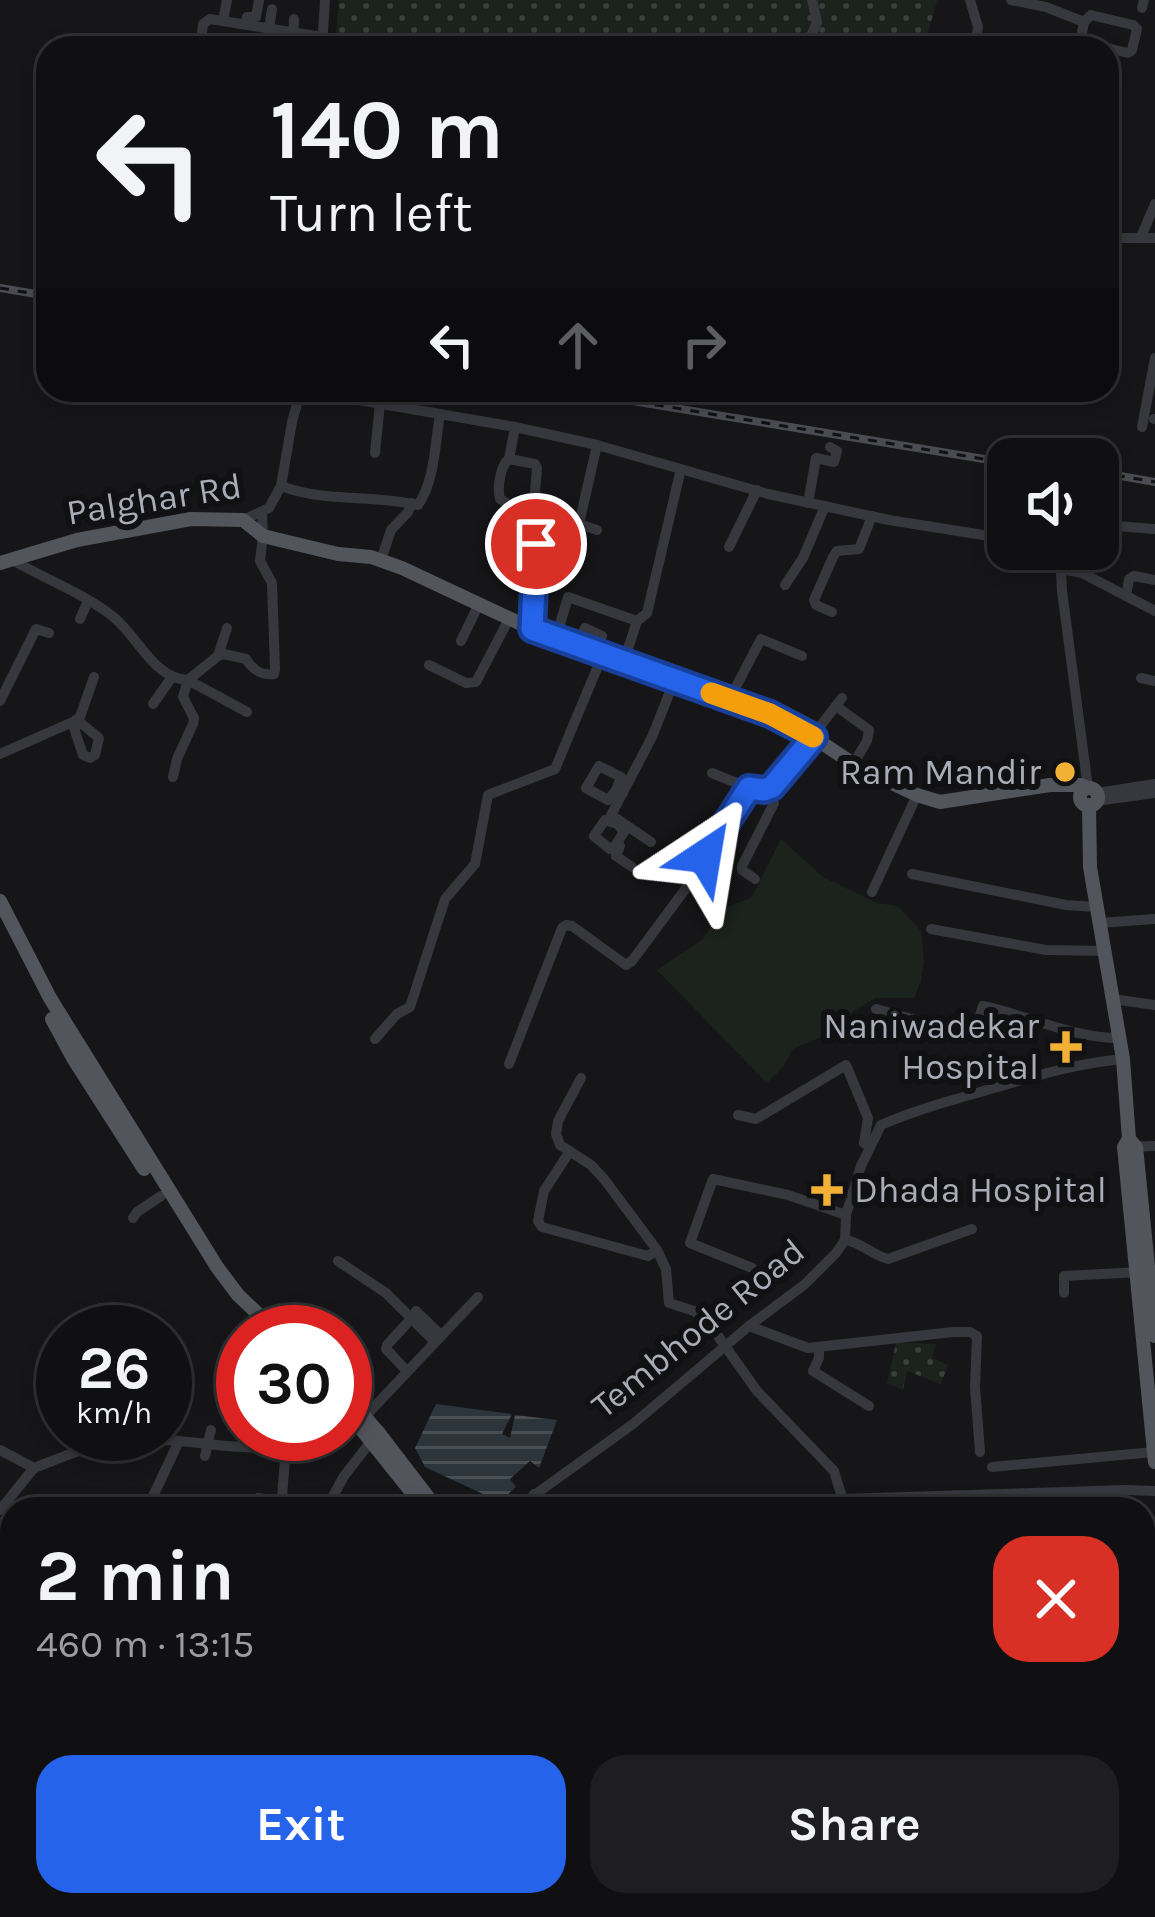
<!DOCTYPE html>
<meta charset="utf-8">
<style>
:root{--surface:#101012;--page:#1e1e20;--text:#f1f3f6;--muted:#9c9d9f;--line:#303032;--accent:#2563eb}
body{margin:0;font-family:Karla,sans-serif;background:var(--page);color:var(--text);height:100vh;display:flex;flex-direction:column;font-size:45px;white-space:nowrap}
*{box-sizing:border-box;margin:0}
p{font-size:39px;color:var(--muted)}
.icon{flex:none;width:66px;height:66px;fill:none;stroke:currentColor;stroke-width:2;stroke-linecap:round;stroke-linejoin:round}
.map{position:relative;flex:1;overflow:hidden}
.drawer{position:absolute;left:0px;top:1497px;width:1155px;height:420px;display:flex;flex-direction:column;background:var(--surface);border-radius:36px 36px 0 0;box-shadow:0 6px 18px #0003,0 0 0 3px var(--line)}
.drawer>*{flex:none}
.top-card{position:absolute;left:36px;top:36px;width:1083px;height:366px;border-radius:36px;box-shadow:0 6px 18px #0003,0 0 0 3px var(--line);background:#101012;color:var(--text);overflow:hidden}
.fabs{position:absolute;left:987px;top:438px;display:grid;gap:24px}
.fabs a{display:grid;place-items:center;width:132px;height:132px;border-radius:24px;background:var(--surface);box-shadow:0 6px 18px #0003,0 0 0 3px var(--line);font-size:60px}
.speed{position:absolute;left:36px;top:1305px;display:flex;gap:24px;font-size:60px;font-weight:700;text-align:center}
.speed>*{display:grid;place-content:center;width:156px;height:156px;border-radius:50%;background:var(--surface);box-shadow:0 6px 18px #0003,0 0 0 3px var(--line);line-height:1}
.speed small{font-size:30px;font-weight:400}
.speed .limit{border:18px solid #d22;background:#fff;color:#111}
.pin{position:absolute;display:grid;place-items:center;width:102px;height:102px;color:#fff;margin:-51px;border:6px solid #fff;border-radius:50%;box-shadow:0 3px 12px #0007}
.me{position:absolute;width:132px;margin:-66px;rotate:33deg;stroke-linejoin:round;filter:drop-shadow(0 0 9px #0008)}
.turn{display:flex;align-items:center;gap:42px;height:252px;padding:0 36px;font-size:54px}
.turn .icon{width:156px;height:156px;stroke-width:2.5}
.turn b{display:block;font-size:84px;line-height:102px}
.lanes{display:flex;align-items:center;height:114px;padding:0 36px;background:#0003;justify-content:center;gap:60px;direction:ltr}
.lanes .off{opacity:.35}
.round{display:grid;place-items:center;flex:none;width:126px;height:126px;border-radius:36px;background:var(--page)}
.overview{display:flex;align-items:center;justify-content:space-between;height:204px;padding:0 36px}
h1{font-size:72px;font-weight:700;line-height:90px}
.primary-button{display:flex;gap:24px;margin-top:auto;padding:24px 36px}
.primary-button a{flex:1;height:138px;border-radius:36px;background:var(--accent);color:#fff;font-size:48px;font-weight:700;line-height:138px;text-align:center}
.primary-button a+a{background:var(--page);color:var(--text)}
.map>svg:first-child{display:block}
.grass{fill:#1c231d}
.park{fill:url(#park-dots)}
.water{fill:url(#water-rules)}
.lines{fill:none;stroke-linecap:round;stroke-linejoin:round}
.minor{stroke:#37383d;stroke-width:10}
.major{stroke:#53555c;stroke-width:14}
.rail-casing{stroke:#4a4c52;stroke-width:8}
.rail{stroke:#111113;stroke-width:3;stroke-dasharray:9;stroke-linecap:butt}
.route-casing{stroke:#184099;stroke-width:30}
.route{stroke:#2563eb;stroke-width:21}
.slow{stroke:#f59e0b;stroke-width:21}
.poi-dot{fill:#f2b134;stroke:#111113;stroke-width:4.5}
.labels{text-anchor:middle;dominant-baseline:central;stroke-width:12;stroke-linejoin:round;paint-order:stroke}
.street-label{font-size:36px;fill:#a8adb8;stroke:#111113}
.poi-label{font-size:36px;fill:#a8adb8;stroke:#111113;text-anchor:end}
</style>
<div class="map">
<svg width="1155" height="1917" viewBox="0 0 1155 1917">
<defs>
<pattern id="park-dots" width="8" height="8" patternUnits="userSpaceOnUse" patternTransform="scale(3)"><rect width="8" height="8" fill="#1c231d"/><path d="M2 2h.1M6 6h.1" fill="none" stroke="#3a403c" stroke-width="1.8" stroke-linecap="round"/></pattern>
<pattern id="water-rules" width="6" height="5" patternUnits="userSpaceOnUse" patternTransform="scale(3)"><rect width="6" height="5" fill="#2c353c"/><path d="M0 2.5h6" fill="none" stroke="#485056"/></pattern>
</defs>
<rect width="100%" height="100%" fill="#161618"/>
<path class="grass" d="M781 839 823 877 877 903 898 906 921 931 924 962 921 981 914 998H875L854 1011 828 1034 793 1049 783 1067 767 1083 657 970 703 939 722 909 751 898Z"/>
<g class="park">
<path d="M339 0H937L924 48H335Z"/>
<path d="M896 1343 936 1344 932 1358 948 1365 941 1384 907 1371 903 1390 887 1383Z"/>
</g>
<path class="water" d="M436 1404 512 1414 502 1434 510 1438 515 1415 557 1420 539 1468 530 1461 510 1479 516 1487 506 1496 496 1500 425 1467 415 1448Z"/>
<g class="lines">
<g class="minor">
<path d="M970 0 978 27 975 48"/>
<path d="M1011 0 1046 7 1084 22 1091 15 1133 25 1137 29 1132 50 1128 53 1107 48"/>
<path d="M1142 8 1144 0"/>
<path d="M223 21 227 0"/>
<path d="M1084 22 1081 38 1087 43 1107 48"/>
<path d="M245 24 247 17H256L259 0"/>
<path d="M269 28 272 9"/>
<path d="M201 41 203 24 210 19 322 37"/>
<path d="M289 48 290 39 293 38 294 19"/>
<path d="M322 48 325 0"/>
<path d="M806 48 817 22 812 0"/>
<path d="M1141 237 1155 204"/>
<path d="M1107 238H1155"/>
<path d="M1107 357 1117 361 1113 382 1107 384"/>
<path d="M277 390 278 393"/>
<path d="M301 390 515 427 597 445 768 494 889 520 1008 539"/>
<path d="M1154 419H1155"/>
<path d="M1142 427 1155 358"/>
<path d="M597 445 579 524 597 530"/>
<path d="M375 453 380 403"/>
<path d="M509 459 515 427"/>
<path d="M281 486C326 503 372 494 418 505 435 481 435 443 440 414"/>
<path d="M808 503 816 458 834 462 837 451 830 447"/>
<path d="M528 517 534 505 537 468 535 464 509 459C500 466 497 488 500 499L526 515 535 530 532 629"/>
<path d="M243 520 269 508 281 486 292 422 301 390"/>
<path d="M1103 525 1155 529"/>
<path d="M729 547 757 490"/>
<path d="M1058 549 1060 553 1062 591 1088 788"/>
<path d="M12 560C44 578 82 593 111 615 137 634 153 679 188 680L218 656 224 654 246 659C252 669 262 676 274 674L275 669 272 583 260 561 263 536 262 513"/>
<path d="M381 560 391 530 408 512 412 503"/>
<path d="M1061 569 1082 573 1155 611"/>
<path d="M785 585 803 558 825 506"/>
<path d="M1126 596 1129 579 1134 576 1155 580"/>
<path d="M832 612 816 605 814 600 833 557 837 551 859 549 872 516"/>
<path d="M80 619 88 601"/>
<path d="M556 638 568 597 637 621"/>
<path d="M461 641 479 604"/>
<path d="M577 644 585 628 602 636 597 651"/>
<path d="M218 656 227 628"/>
<path d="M624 661 637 621 647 613 681 469"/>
<path d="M429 665 466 683 476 682 509 619"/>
<path d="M1141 678 1155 681"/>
<path d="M729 700 761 639 802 656"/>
<path d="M0 701 36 629 49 633"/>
<path d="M153 704 172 677"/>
<path d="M836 706 869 730 867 741 854 763"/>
<path d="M76 720 78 724H82L99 738 95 755 90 758 83 755 74 728 78 724"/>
<path d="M0 754 75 721 80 717 94 677"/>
<path d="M712 773 749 788 773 787 842 698"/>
<path d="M173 777 177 759 193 724 194 718 183 697 188 680 247 712"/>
<path d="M616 790 608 800 586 788 599 766 621 777 616 790 623 793"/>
<path d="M1097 793 1155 784"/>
<path d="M1096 801 1155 793"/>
<path d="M614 823 605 820 594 836 610 849H613L624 832 619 826"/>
<path d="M651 842 611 815 652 737 675 679"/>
<path d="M620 846 616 856 632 867"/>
<path d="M912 874 1066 905 1096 907"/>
<path d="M755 879 742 870V866L774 803 773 787"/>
<path d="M872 892 917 795"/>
<path d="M1099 923 1155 919"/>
<path d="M931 929 1046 950 1104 951"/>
<path d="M1112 999 1155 1005"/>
<path d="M876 1009 973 1036 983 1006C1029 1016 1073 1038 1119 1038"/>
<path d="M375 1039 397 1014 410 1007 445 899 475 864 488 795 555 769 603 654"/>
<path d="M509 1064 562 928 566 925 572 926 626 965 632 961 684 891 749 788"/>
<path d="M581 1078 558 1121 556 1134 560 1145 591 1165 604 1179 657 1250 666 1269 669 1303 694 1311 708 1322 757 1391 834 1471 841 1494 840 1509"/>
<path d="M738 1115 756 1119 846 1065 868 1118 864 1143 869 1145"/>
<path d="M1128 1147 1155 1146"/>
<path d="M570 1151 544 1191 538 1221 542 1227 648 1256 657 1250"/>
<path d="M133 1218 137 1212 161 1196"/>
<path d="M845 1240C862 1242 871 1255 888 1259L972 1229"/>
<path d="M338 1261 386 1293 435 1342"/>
<path d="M752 1268 690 1243 713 1179 788 1195 846 1215"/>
<path d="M1064 1293V1276L1140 1272"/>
<path d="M416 1311 441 1335"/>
<path d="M749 1326 808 1348 953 1332H970L977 1336 975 1387 980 1452"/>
<path d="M94 1332 100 1308"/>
<path d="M819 1347V1358L813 1371 869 1406"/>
<path d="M407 1371 386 1349 387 1345 411 1319"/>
<path d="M345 1429 358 1424 478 1297"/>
<path d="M0 1450 34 1468C66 1456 99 1440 134 1439 207 1437 258 1463 332 1434"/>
<path d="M205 1456 211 1430"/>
<path d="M992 1467 1154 1452"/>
<path d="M534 1494 547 1509"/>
<path d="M258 1498 281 1501"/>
<path d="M841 1499 1125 1490 1155 1491"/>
<path d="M147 1509 179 1441"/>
<path d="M281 1509 286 1447"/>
<path d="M326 1509 344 1476 372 1440"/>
<path d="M515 1509 633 1424 749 1326 804 1285 836 1253 845 1240 846 1215 861 1166 881 1125C920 1108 960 1098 1001 1086 1042 1074 1080 1063 1123 1059"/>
<path d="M0 1510 34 1468"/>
<path d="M1143 1572H1155"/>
<path d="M0 1644 7 1632"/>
<path d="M1143 1693 1155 1692"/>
<path d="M1143 1762 1155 1758"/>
<path d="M1143 1882 1155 1883"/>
<path d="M0 1894 12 1898"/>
<path d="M24 1905 39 1917"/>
<path d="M631 1917 635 1912 715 1909"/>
</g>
<g class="major">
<path d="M0 563 77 540 191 519 243 520 263 536 338 554 371 557 402 568 532 629 770 714 813 737 858 767 917 795 940 802 1050 785H1081L1088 788"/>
<circle cx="1089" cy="797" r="9"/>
<path d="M1089 805 1090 867 1123 1059 1129 1139 1124 1147 1155 1462"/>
<path d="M0 901 50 998 217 1267 238 1295 277 1332"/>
<path d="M52 1019 73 1058 144 1169"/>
<path d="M1129 1139 1136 1147 1155 1336"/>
<path d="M345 1394 378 1432 437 1509"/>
<path d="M345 1409 425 1509"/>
<path d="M705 1905 712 1917"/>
<path d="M722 1905 728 1917"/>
<path d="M195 1917 203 1905"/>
</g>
<g class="rail-casing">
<g id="rail">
<path d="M0 288 48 296"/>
<path d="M566 390 1008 463"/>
<path d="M1098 472 1155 482"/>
</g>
</g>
<use href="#rail" class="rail"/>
</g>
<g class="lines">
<g class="route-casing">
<path id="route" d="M536 544 532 629 770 714 814 737 772 787 764 790 749 788 705 856"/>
</g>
<use href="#route" class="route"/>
<path class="slow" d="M711 693 770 714 813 737"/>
</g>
<g class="poi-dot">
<circle cx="1065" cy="772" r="12"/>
<path d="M1060 1029h12v12h12v12h-12v12h-12v-12h-12v-12h12z"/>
<path d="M821 1172h12v12h12v12h-12v12h-12v-12h-12v-12h12z"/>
</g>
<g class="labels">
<g class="street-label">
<text transform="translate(154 499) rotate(-9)">Palghar Rd</text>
<text transform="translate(698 1328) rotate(-39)">Tembhode Road</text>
</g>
<g class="poi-label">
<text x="1041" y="772">Ram Mandir</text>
<text x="1039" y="1026">Naniwadekar<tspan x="1039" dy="41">Hospital</tspan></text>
<text x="854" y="1190" text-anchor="start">Dhada Hospital</text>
</g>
</g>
</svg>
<div class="fabs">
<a><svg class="icon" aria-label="sound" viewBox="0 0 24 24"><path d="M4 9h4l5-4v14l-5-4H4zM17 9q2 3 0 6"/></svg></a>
</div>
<div class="speed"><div>26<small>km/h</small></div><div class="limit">30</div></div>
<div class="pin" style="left:536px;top:544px;background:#d93025"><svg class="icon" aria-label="arrive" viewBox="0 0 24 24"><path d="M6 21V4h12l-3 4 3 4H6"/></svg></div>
<svg class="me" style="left:705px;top:856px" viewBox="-20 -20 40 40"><path d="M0-17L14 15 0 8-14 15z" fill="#2563eb" stroke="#fff" stroke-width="4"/></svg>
<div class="top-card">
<div class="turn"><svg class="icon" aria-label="left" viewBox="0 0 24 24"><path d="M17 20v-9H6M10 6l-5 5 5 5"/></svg><div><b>140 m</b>Turn left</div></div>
<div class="lanes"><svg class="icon" aria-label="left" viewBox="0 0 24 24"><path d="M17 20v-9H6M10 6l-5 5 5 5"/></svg><svg class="icon off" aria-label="ahead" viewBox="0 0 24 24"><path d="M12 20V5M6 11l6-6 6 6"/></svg><svg class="icon off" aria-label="right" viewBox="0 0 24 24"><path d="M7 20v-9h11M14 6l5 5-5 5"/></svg></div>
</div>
<section class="drawer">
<div class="overview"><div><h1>2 min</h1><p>460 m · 13:15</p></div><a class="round" style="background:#d93025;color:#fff"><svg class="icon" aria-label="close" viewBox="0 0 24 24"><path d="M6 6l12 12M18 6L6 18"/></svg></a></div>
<div class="primary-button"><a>Exit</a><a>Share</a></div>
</section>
</div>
